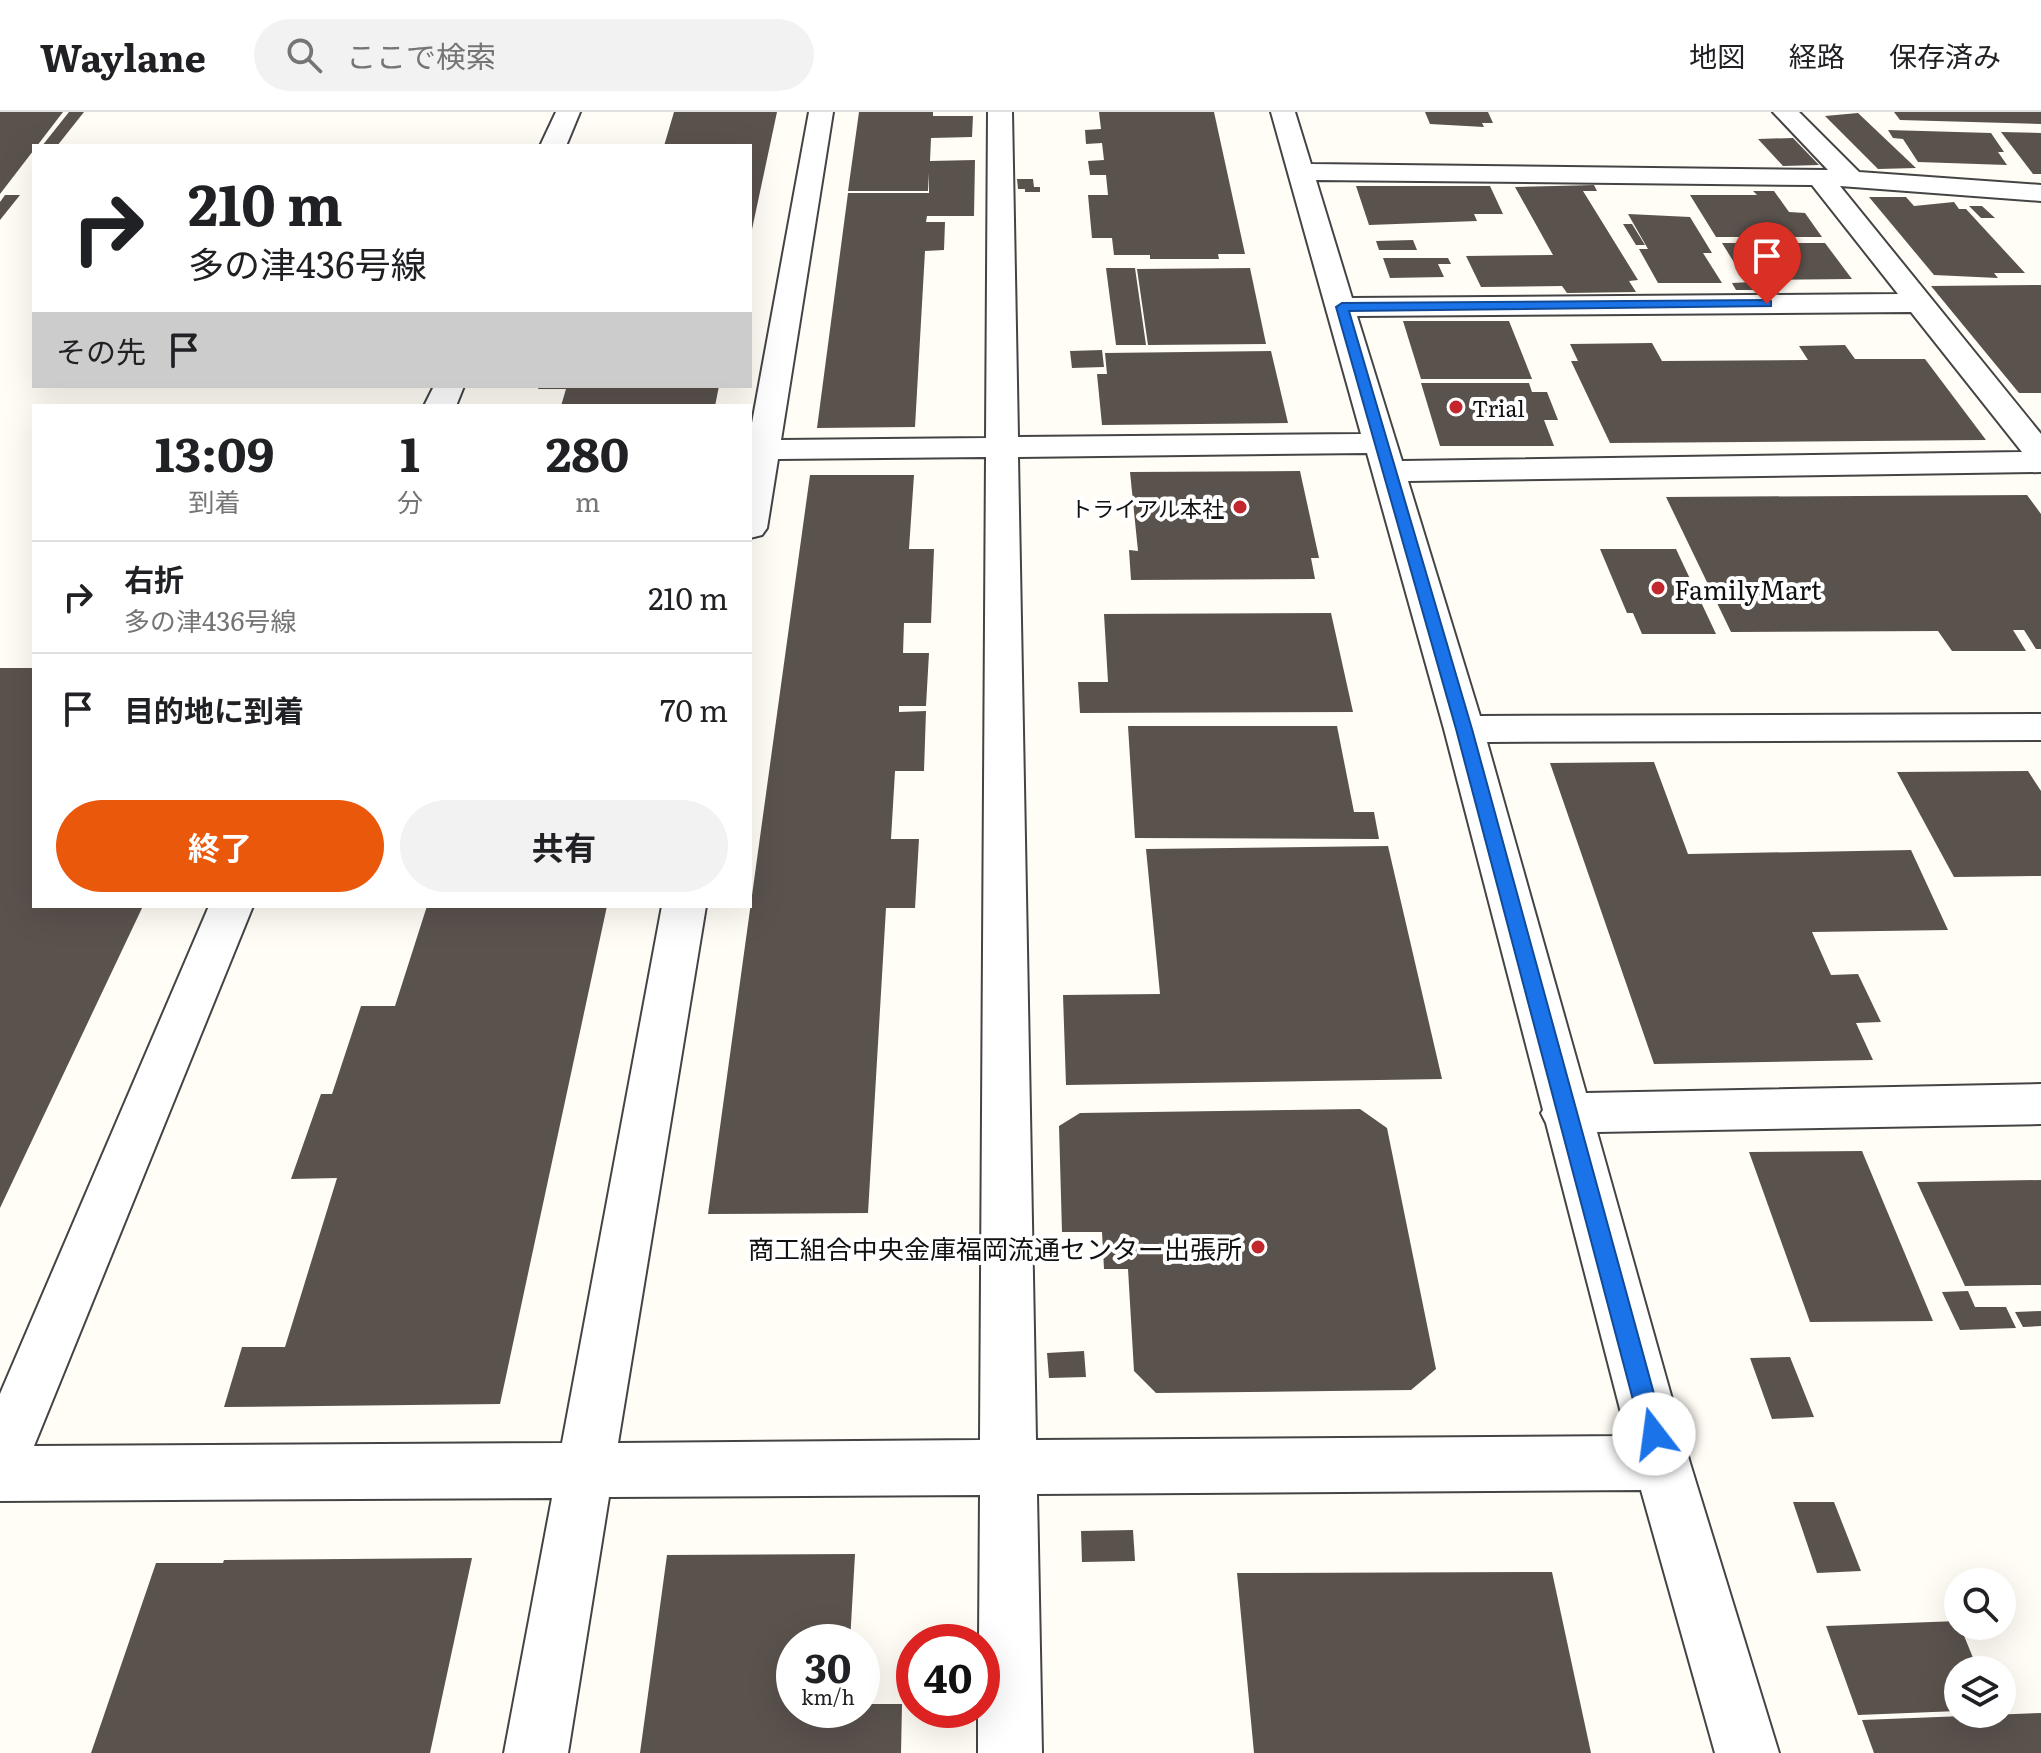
<!DOCTYPE html>
<html lang="ja">
<meta charset="utf-8">
<style>
:root{--surface:#fff;--page:#f2f2f2;--text:#202124;--muted:#757577;--line:#e0e0e0;--accent:#ea580c}
body{margin:0;font-family:Literata,"Noto Sans JP",serif;background:var(--page);color:var(--text);height:100vh;display:flex;flex-direction:column;font-size:30px;white-space:nowrap}
*{box-sizing:border-box;margin:0}
p{font-size:26px;color:var(--muted)}
.icon{flex:none;width:44px;height:44px;fill:none;stroke:currentColor;stroke-width:2;stroke-linecap:round;stroke-linejoin:round}
.map{position:relative;flex:1;overflow:hidden}
.sheet{position:absolute;left:32px;top:292px;width:720px;height:504px;display:flex;flex-direction:column;background:var(--surface);border-radius:0px;box-shadow:0 8px 32px #0002}
.sheet>*{flex:none}
.guide{position:absolute;left:32px;top:32px;width:720px;height:244px;border-radius:0px;box-shadow:0 8px 32px #0002;background:#fff;color:var(--text);overflow:hidden}
.tools{position:absolute;left:1944px;top:1456px;display:grid;gap:16px}
.tools a{display:grid;place-items:center;width:72px;height:72px;border-radius:50%;background:var(--surface);box-shadow:0 8px 32px #0002;font-size:40px}
.speed{position:absolute;left:776px;top:1512px;display:flex;gap:16px;font-size:40px;font-weight:700;text-align:center}
.speed>*{display:grid;place-content:center;width:104px;height:104px;border-radius:50%;background:var(--surface);box-shadow:0 8px 32px #0002;line-height:1}
.speed small{font-size:20px;font-weight:400}
.speed .limit{border:12px solid #d22;background:#fff;color:#111}
.pin{position:absolute;display:grid;place-items:center;width:68px;height:68px;color:#fff;margin:-82px -34px;border-radius:50% 50% 50% 0;rotate:-45deg;box-shadow:0 0 8px #0007}
.pin .icon{rotate:45deg}
.me{position:absolute;width:88px;margin:-44px;rotate:345deg;stroke-linejoin:round;filter:drop-shadow(0 0 6px #0008)}
.turn{display:flex;align-items:center;gap:28px;height:168px;padding:0 24px;font-size:36px}
.turn .icon{width:104px;height:104px;stroke-width:2.5}
.turn b{display:block;font-size:56px;line-height:68px}
.then{display:flex;align-items:center;height:76px;padding:0 24px;background:#0003;gap:16px;font-size:30px}
.eta{display:flex;justify-content:space-evenly;align-items:center;height:136px;text-align:center}
.eta b{font-size:48px;font-weight:700;line-height:56px}
.button{display:flex;gap:16px;margin-top:auto;padding:16px 24px}
.button a{flex:1;height:92px;border-radius:48px;background:var(--accent);color:#fff;font-size:32px;font-weight:700;line-height:92px;text-align:center}
.button a+a{background:var(--page);color:var(--text)}
ul{padding:0;list-style:none}
li{display:flex;align-items:center;gap:24px;height:112px;padding:0 24px;border-top:2px solid var(--line)}
li div{flex:1}
li b{display:block;font-size:30px}
li em{font-style:normal}
header{display:flex;align-items:center;gap:48px;box-sizing:border-box;height:112px;padding:0 40px;background:var(--surface);border-bottom:2px solid var(--line)}
header strong{font-size:38px}
nav{display:flex;gap:44px;margin-inline-start:auto;font-size:28px}
.search{width:560px;height:72px;background:var(--page);display:flex;align-items:center;gap:20px;box-sizing:border-box;padding:0 28px;border-radius:44px;color:var(--muted);font-size:30px}
.map>svg:first-child{display:block}
.building{fill:#5a524d}
.lines{fill:none;stroke-linecap:round;stroke-linejoin:round}
.minor-casing{stroke:#444;stroke-width:4}
.minor{fill:#fff;fill-rule:evenodd}
.route{fill:#1a73e8;stroke:#114b97;stroke-width:2}
.poi-dot{fill:#c4262e;stroke:#fff;stroke-width:3}
.labels{text-anchor:middle;dominant-baseline:central;stroke-width:8;stroke-linejoin:round;paint-order:stroke}
.far-poi-label{font-size:22px;fill:#111;stroke:#fff;text-anchor:start}
.poi-label{font-size:26px;fill:#111;stroke:#fff;text-anchor:start}
</style>
<header>
<strong>Waylane</strong>
<div class="search"><svg class="icon" aria-label="search" viewBox="0 0 24 24"><circle cx="10" cy="10" r="6"/><path d="M15 15l6 6"/></svg>ここで検索</div>
<nav><a>地図</a><a>経路</a><a>保存済み</a></nav>
</header>
<div class="map">
<svg width="2041" height="1641" viewBox="0 0 2041 1641">
<rect width="100%" height="100%" fill="#fffdf5"/>
<g class="building">
<path d="M0 0H63L0 82Z"/>
<path d="M69 0H84L57 34H42Z"/>
<path d="M674 0H777L751 122 750 34H664Z"/>
<path d="M859 0H933V4H973L972 25 931 26 930 49 975 48 974 104H927L926 110H945L944 138 925 139 915 315 817 316 848 81H929V61L928 79H848Z"/>
<path d="M1099 0H1214L1245 142H1218L1219 147H1150V143H1114L1112 126H1092L1088 83H1108L1106 63H1090L1088 49 1104 48 1102 31 1086 32 1085 18 1101 17Z"/>
<path d="M1425 0H1488L1493 11H1482L1484 15 1430 12Z"/>
<path d="M1894 0H2041V12L1900 8Z"/>
<path d="M1858 1 1916 56 1878 57 1825 4Z"/>
<path d="M1888 18 1991 21 2004 40H1998L2007 53 1918 50 1903 27 1893 26Z"/>
<path d="M2001 20 2041 21V62H2033Z"/>
<path d="M1793 26 1819 53 1783 54 1758 27Z"/>
<path d="M1017 67H1033L1034 75H1040V80H1025V77H1018Z"/>
<path d="M1594 73 1597 79H1583L1638 168 1629 169 1636 180 1567 181 1562 174 1481 175 1466 144 1553 143 1515 75Z"/>
<path d="M1356 74H1490L1503 102H1474L1477 109 1369 113Z"/>
<path d="M1753 79H1774L1789 100 1805 101 1822 125H1716L1690 83H1757Z"/>
<path d="M5 83H20L0 108V90Z"/>
<path d="M1869 85H1906L1914 94 1954 90 1959 97H1966L2025 161H1994L1998 166 1934 163Z"/>
<path d="M1969 94H1982L1995 106H1981Z"/>
<path d="M1628 102 1690 105 1712 141H1703L1722 171H1658L1639 137H1648Z"/>
<path d="M1623 112H1632L1645 133H1636Z"/>
<path d="M1413 128 1417 138H1379L1376 129Z"/>
<path d="M1722 131H1825L1852 167 1745 168Z"/>
<path d="M1383 146H1448L1451 152H1438L1444 165 1390 166Z"/>
<path d="M1106 156H1135L1146 233H1116Z"/>
<path d="M1250 156 1266 232 1148 233 1137 157Z"/>
<path d="M1751 170 1756 178H1736L1732 171Z"/>
<path d="M2041 173V281H2019L1931 174Z"/>
<path d="M1403 209H1509L1532 267H1421Z"/>
<path d="M1652 231 1662 249 1808 248 1799 234 1845 233 1855 247H1925L1986 328 1610 331 1571 249H1578L1570 232Z"/>
<path d="M1102 238 1104 255 1072 256 1070 239Z"/>
<path d="M1271 239 1288 311 1102 313 1097 262H1107L1105 241Z"/>
<path d="M1421 271H1529L1532 280H1547L1558 308H1544L1554 334H1440Z"/>
<path d="M539 274H719L715 294H561L566 277H538Z"/>
<path d="M1300 359 1319 446H1311L1315 467 1131 468 1129 438 1138 439 1130 360Z"/>
<path d="M810 363H914L909 437H934L931 511H904L903 541H929L926 594H899V600L926 599 924 659H895L891 727H919L915 796H886L868 1101 708 1102Z"/>
<path d="M2027 383 2041 402V537H2036L2024 518H2013L2026 539H1952L1938 519 1731 520 1666 385Z"/>
<path d="M1600 437H1676L1716 522H1642L1633 501H1627Z"/>
<path d="M1331 501 1353 600 1080 601 1078 570H1108L1104 502Z"/>
<path d="M0 556H34V794H143L0 1096Z"/>
<path d="M1128 614H1337L1354 700H1374L1379 727 1135 726Z"/>
<path d="M1654 650 1688 742 1911 738 1948 818 1812 820 1831 863 1858 862 1881 910 1856 911 1873 948 1654 952 1550 651Z"/>
<path d="M2028 659 2041 679V764L1954 765 1897 660Z"/>
<path d="M1388 734 1442 967 1066 973 1063 883 1160 882 1146 737Z"/>
<path d="M427 794H607L500 1292 224 1295 242 1235H285L337 1066 291 1067 321 982H332L361 894H395Z"/>
<path d="M1360 997 1387 1016 1436 1257 1411 1278 1156 1281 1134 1259 1128 1157H1104L1102 1120H1062L1059 1014 1080 1001Z"/>
<path d="M1862 1039 1933 1209 1810 1210 1749 1040Z"/>
<path d="M2041 1068V1173L1965 1174 1917 1070Z"/>
<path d="M1968 1179 1975 1195H2006L2016 1216 1960 1218 1942 1180Z"/>
<path d="M2041 1199V1214L2023 1215 2015 1200Z"/>
<path d="M1084 1239 1086 1265 1049 1266 1047 1241Z"/>
<path d="M1790 1245 1814 1305 1772 1307 1750 1246Z"/>
<path d="M1793 1390H1834L1861 1459 1817 1461Z"/>
<path d="M1133 1418 1135 1449 1082 1450 1081 1419Z"/>
<path d="M855 1442 850 1530H794V1598H862V1592H902L901 1641H640L667 1443Z"/>
<path d="M472 1446 430 1641H91L156 1451H223L224 1448Z"/>
<path d="M1552 1460 1591 1641H1254L1237 1461Z"/>
<path d="M1958 1509 1978 1558H1958V1599L1858 1603 1826 1514Z"/>
<path d="M2041 1601V1641H1874L1862 1608Z"/>
</g>
<g class="lines">
<g class="minor-casing">
<g id="minor">
<path d="M556 0H580L566 34H540Z"/>
<path d="M809 0H833L781 328 986 326 988 0H1012L1018 325 1361 322 1271 0H1295L1311 52 1828 58 1773 0H1799L1859 60 2041 73V89L1840 74 2041 322V360L1408 369 1480 604 2041 602V628L1487 630 1586 981 2041 972V1012L1597 1020 1690 1351 1779 1641H1715L1641 1378 1037 1382 1042 1641H978V1598H982V1530H979L980 1383 609 1385 568 1641H504L552 1386 0 1389V1282L209 794H253L34 1334 562 1331 662 794H706L618 1331 980 1328 986 345 778 347 767 416 762 423 750 426V322ZM1316 68 1812 73 1898 182 1352 186ZM1911 200 2022 340 1402 349 1357 204ZM1367 341 1444 617 1543 998 1541 1001 1546 1011 1627 1324 1036 1328 1018 345Z"/>
<path d="M434 274H464L456 294H424Z"/>
</g>
</g>
<use href="#minor" class="minor"/>
</g>
<path class="route" d="M1767 188 1771 189V194L1349 199 1472 617 1665 1322 1662 1330 1654 1333 1645 1330 1642 1322 1456 617 1336 195 1342 191Z"/>
<g class="poi-dot">
<circle cx="1456" cy="295" r="8"/>
<circle cx="1240" cy="395" r="8"/>
<circle cx="1658" cy="476" r="8"/>
<circle cx="1258" cy="1135" r="8"/>
</g>
<g class="labels">
<g class="far-poi-label">
<text x="1472" y="295">Trial</text>
<text x="1224" y="395" text-anchor="end">トライアル本社</text>
</g>
<g class="poi-label">
<text x="1674" y="476">FamilyMart</text>
<text x="1242" y="1135" text-anchor="end">商工組合中央金庫福岡流通センター出張所</text>
</g>
</g>
</svg>
<div class="tools">
<a><svg class="icon" aria-label="search" viewBox="0 0 24 24"><circle cx="10" cy="10" r="6"/><path d="M15 15l6 6"/></svg></a>
<a><svg class="icon" aria-label="layers" viewBox="0 0 24 24"><path d="M12 4l9 5-9 5-9-5zM3 14l9 5 9-5"/></svg></a>
</div>
<div class="speed"><div>30<small>km/h</small></div><div class="limit">40</div></div>
<div class="pin" style="left:1767px;top:192px;background:#d93025"><svg class="icon" aria-label="arrive" viewBox="0 0 24 24"><path d="M6 21V4h12l-3 4 3 4H6"/></svg></div>
<svg class="me" style="left:1654px;top:1322px" viewBox="-20 -20 40 40"><circle r="19" fill="#fff"/><path d="M0-13L10 11 0 6-10 11z" fill="#1a73e8"/></svg>
<div class="guide">
<div class="turn"><svg class="icon" aria-label="right" viewBox="0 0 24 24"><path d="M7 20v-9h11M14 6l5 5-5 5"/></svg><div><b>210 m</b>多の津436号線</div></div>
<div class="then">その先<svg class="icon" aria-label="arrive" viewBox="0 0 24 24"><path d="M6 21V4h12l-3 4 3 4H6"/></svg></div>
</div>
<section class="sheet">
<div class="eta">
<div><b>13:09</b><p>到着</p></div>
<div><b>1</b><p>分</p></div>
<div><b>280</b><p>m</p></div>
</div>
<ul>
<li><svg class="icon" aria-label="right" viewBox="0 0 24 24"><path d="M7 20v-9h11M14 6l5 5-5 5"/></svg><div><b>右折</b><p>多の津436号線</p></div><em>210 m</em></li>
<li><svg class="icon" aria-label="arrive" viewBox="0 0 24 24"><path d="M6 21V4h12l-3 4 3 4H6"/></svg><div><b>目的地に到着</b></div><em>70 m</em></li>
</ul>
<div class="button"><a>終了</a><a>共有</a></div>
</section>
</div>
